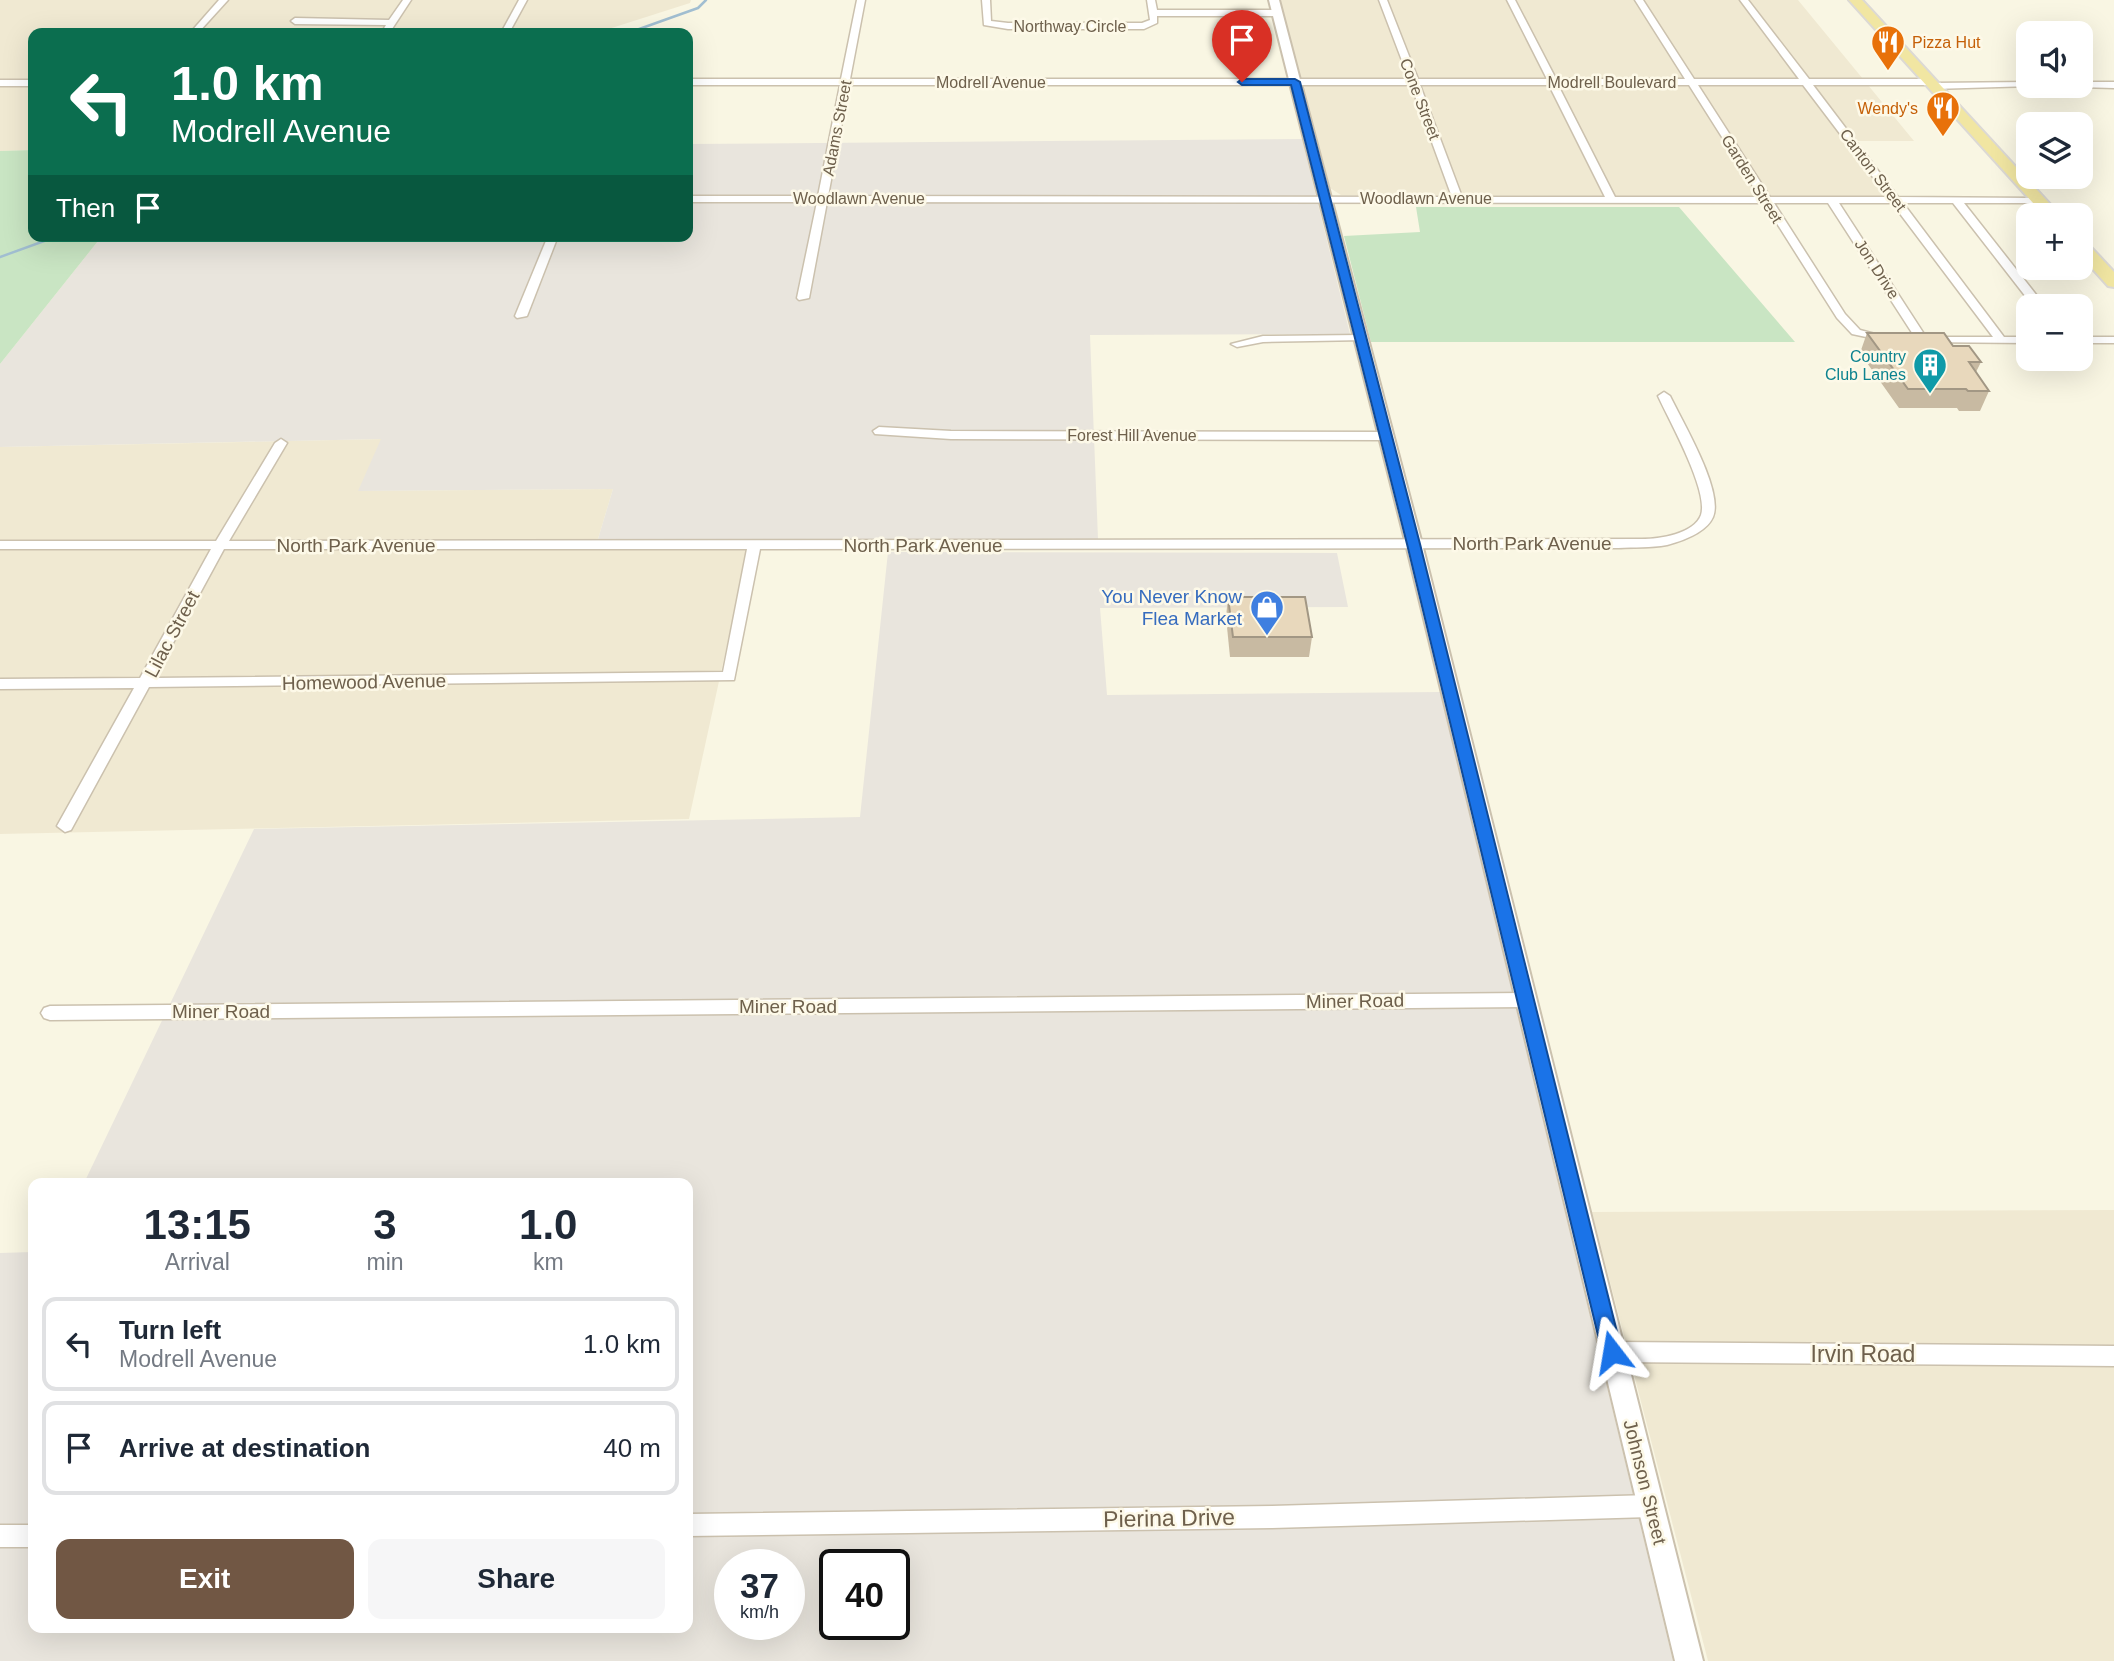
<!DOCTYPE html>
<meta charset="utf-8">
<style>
:root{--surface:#fff;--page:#f6f6f7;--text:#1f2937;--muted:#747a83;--line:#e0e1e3;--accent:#715744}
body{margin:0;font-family:Arial,sans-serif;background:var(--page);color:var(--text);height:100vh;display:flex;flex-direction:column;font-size:26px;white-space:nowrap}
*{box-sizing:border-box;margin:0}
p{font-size:23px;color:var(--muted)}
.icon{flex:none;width:38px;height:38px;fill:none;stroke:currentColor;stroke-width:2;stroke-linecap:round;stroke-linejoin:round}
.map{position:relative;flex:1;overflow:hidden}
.drawer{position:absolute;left:28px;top:1178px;width:665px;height:455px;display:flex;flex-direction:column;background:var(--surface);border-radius:14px;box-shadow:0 7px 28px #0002}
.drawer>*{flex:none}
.guide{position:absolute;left:28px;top:28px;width:665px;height:214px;border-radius:14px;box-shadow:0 7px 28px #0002;background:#0b6e4f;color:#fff;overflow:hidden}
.tools{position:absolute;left:2016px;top:21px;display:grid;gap:14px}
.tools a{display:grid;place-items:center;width:77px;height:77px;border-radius:14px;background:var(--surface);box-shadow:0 7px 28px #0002;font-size:35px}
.speed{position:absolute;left:714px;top:1549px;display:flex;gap:14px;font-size:35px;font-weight:700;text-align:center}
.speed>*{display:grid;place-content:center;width:91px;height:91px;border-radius:50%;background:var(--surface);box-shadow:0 7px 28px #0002;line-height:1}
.speed small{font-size:18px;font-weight:400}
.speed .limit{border:4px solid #111;border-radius:10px;background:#fff;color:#111}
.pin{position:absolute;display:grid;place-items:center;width:60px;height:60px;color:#fff;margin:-72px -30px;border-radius:50% 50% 50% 0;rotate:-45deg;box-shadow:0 0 7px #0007}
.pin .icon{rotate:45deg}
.me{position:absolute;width:77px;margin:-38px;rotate:346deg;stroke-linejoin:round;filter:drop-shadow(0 0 5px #0008)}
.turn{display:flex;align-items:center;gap:24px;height:147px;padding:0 28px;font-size:32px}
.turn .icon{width:91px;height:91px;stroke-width:2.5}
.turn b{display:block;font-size:49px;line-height:60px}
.then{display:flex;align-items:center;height:66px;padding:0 28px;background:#0003;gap:14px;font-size:26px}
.eta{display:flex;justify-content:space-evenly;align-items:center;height:119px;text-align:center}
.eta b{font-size:42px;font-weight:800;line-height:49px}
.action{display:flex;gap:14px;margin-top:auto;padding:14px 28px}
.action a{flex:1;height:80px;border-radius:14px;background:var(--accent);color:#fff;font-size:28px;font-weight:800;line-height:80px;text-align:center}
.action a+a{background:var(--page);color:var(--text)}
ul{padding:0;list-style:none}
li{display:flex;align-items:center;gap:21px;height:94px;margin:0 14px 10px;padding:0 14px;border:4px solid var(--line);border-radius:14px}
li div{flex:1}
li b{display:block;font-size:26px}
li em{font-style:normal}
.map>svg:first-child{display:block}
.residential{fill:#f0e9d2}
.industrial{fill:#e9e5dd;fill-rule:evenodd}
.green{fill:#c9e5c3}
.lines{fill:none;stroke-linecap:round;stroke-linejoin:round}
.stream{stroke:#a1bed1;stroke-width:2.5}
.minor-casing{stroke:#cbc1ae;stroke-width:3}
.tertiary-casing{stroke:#cbc1ae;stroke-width:4}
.primary-casing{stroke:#dcd9d4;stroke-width:4}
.minor{fill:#fff;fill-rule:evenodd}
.tertiary{fill:#fff;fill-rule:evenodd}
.primary{fill:#f1e6a2;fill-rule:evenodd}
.wall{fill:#c8baa2}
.building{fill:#e8d8bc;stroke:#a29784;stroke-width:2}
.route{fill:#1a73e8;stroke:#114b97;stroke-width:2}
.labels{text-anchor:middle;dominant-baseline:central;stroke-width:5;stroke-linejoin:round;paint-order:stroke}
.far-street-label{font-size:16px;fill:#6e604c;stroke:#fdf9e8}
.far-food-label{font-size:16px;fill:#c56008;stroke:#fdf9e8;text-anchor:start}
.far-culture-label{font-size:16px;fill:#0d838f;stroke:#fdf9e8;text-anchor:end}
.street-label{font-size:19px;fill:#6e604c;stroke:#fdf9e8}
.shop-label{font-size:19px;fill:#366cbe;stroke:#fdf9e8;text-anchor:end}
.near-street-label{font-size:23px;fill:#6e604c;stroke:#fdf9e8}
</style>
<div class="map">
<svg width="2114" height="1661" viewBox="0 0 2114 1661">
<rect width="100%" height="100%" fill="#f9f6e3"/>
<g class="residential">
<path d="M0 0H691L690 3 596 33H33V150L0 151Z"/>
<path d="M1280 0H1798L1914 141H1848L1890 197 1341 195 1330 188Z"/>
<path d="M382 439 359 491 613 489 598 539H750L689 819 0 834V447Z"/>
<path d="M2114 1210V1661H1708L1592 1212Z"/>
</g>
<g class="industrial">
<path d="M1302 139 1350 334 1090 335 1098 539H598L613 489 358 491 381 439 0 447V364L102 236H688V144Z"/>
<path d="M888 552 1337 553 1348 607 1100 608 1107 695 1440 692 1673 1661H0V1253L33 1252V1628H688V1183H84L254 829 860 817ZM730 1564H789V1624H730ZM835 1564H894V1624H835Z"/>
</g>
<g class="green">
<path d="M33 150V236H102L0 364V151Z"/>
<path d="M1416 207H1679L1795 342H1371L1344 236 1420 232Z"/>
</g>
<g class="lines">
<g class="stream">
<path d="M628 33 698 8 706 0"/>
<path d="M0 257 58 236"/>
</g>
<g class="minor-casing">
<g id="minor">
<path d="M219 0H228L198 33H190Z"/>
<path d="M403 0H411L390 32 387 33 383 30 386 25 295 24 291 21 295 18 389 20Z"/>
<path d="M519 0H527L509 33H501Z"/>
<path d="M857 0H865L850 79H1409L1379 0H1387L1418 79H1547L1507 0H1515L1556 79H1685L1635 0H1643L1694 79H1799L1740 0H1748L1809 79H1930L1934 83 2028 82V86H2032L1933 89 1929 85H1813L1898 197 2042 198 2043 200 2038 203H1964L2045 306H2033L1953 203H1903L2004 337H2028V343L1918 342 1828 203H1774L1845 314 1860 330 1890 338V342L1852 334 1837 318 1764 203 827 202 809 298 799 300 797 298 817 202H688V196H818L840 85H688V79H841ZM849 85H1411L1452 197 828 196ZM1420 85H1549L1605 197H1462ZM1558 85H1689L1760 197H1615ZM1698 85H1803L1888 197H1770ZM1839 203H1892L1993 337H1926Z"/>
<path d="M982 0H990L991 21 1008 23H1142L1150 20 1147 0H1155L1157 10H1277L1281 13 1277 16H1157V23L1144 29H1008L984 25Z"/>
<rect x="0" y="80" width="33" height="6"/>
<path d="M2081 82H2114V88L2078 87Z"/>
<path d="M548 236H558L527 316 517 318 515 316Z"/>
<path d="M1361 335 1367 338 1365 340 1263 342 1237 347 1231 344 1263 336Z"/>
<rect x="2081" y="337" width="33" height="6"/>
<path d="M1664 392 1670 396C1682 421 1724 491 1713 517 1706 533 1682 541 1667 545 1651 548 1634 547 1618 548L760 549 734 680 149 687 71 830 65 832 57 826 134 688 0 689V679L140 678 211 549H0V541H216L275 443 281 439 287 443 229 541 1642 539C1659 539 1694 534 1701 515 1709 491 1669 420 1658 396ZM224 549H747L723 672 154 678Z"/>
<path d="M879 427 951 431 1386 432 1392 436 1386 440 951 439 875 434 873 431Z"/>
<path d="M1525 993 1531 995 1534 1000 1531 1005 1525 1007 50 1020 44 1018 41 1013 44 1008 50 1006Z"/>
<path d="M1612 1342 2114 1346V1366L1612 1362 1605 1359 1602 1352 1605 1345Z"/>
<path d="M1650 1495 1658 1498 1661 1506 1658 1514 1650 1517 1272 1528 688 1536V1514L1272 1506Z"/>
<rect x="0" y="1525" width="33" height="22"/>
</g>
</g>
<g class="tertiary-casing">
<path id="tertiary" d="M1269 0H1279L1422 544 1703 1661H1675L1406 544Z"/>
</g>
<g class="primary-casing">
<g id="primary">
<path d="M1849 0H1862L2060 215H2044Z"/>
<path d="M2081 241 2087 243 2114 272V287L2108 286 2081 256Z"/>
</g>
</g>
<use href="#minor" class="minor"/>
<use href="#tertiary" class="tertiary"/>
<use href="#primary" class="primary"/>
</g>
<g class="wall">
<path d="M1867 333 1953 346 1981 362 1976 372 1989 391 1980 411H1959L1957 408H1899L1860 353Z"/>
<path d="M1228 597 1312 637 1309 657H1230L1226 617Z"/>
</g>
<g class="building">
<path d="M1867 333H1944L1953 346H1969L1981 362H1969L1989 391H1968L1966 389H1908Z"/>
<path d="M1228 597H1305L1312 637H1233Z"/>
</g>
<path class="route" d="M1295 79 1300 82 1420 544 1622 1352 1619 1359 1612 1362 1605 1359 1602 1352 1407 544 1291 85H1242L1238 82 1242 79Z"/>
<defs>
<g id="restaurant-pin" transform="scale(1.75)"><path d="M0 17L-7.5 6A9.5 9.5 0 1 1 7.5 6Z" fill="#e8710a" stroke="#fdf9e8"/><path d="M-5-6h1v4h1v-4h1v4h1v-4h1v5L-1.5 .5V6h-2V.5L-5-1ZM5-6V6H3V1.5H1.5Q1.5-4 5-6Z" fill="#fff"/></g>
<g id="building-pin" transform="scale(1.75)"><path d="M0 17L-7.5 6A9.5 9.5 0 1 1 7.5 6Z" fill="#0f9aa8" stroke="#fdf9e8"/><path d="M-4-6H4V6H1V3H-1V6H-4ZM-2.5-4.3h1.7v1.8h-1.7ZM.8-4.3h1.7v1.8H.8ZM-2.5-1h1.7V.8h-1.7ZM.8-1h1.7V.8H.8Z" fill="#fff"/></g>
<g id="shop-pin" transform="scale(1.75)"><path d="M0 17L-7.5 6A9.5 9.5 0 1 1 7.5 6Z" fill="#3f7fe0" stroke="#fdf9e8"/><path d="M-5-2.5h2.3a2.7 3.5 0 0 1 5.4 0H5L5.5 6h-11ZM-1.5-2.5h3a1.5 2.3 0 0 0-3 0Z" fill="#fff"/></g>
</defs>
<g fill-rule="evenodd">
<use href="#restaurant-pin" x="1888" y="42"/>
<use href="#restaurant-pin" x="1943" y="108"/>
<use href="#building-pin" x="1930" y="365"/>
<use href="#shop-pin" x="1267" y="607"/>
</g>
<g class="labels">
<g class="far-street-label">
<text x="1070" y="26">Northway Circle</text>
<text x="991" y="82">Modrell Avenue</text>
<text x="1612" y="82">Modrell Boulevard</text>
<text transform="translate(1420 99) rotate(69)">Cone Street</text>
<text transform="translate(837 128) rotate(-79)">Adams Street</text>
<text transform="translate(1873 170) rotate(53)">Canton Street</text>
<text transform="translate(1752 179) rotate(58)">Garden Street</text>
<text x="859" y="198">Woodlawn Avenue</text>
<text x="1426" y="198">Woodlawn Avenue</text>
<text transform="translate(1877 269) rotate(57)">Jon Drive</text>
<text x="1132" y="435">Forest Hill Avenue</text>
</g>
<g class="far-food-label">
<text x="1912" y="42">Pizza Hut</text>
<text x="1918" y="108" text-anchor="end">Wendy's</text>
</g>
<g class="far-culture-label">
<text x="1906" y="356">Country<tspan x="1906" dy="18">Club Lanes</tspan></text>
</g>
<g class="street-label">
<text x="1532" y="543">North Park Avenue</text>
<text x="356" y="545">North Park Avenue</text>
<text x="923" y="545">North Park Avenue</text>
<text transform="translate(172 634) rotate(-62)">Lilac Street</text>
<text transform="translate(364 682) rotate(-1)">Homewood Avenue</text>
<text transform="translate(1355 1001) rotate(-1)">Miner Road</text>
<text x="788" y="1006">Miner Road</text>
<text x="221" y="1011">Miner Road</text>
<text transform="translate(1645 1482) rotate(76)">Johnson Street</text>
</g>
<g class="shop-label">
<text x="1242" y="596">You Never Know<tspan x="1242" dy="22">Flea Market</tspan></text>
</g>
<g class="near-street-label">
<text x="1863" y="1354">Irvin Road</text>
<text transform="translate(1169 1518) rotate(-1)">Pierina Drive</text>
</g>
</g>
</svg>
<div class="tools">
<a><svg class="icon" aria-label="sound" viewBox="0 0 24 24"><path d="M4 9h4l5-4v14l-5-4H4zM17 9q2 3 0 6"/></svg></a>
<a><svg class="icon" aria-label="layers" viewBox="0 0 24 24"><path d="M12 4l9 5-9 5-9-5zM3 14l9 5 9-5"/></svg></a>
<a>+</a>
<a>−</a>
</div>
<div class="speed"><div>37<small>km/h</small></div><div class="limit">40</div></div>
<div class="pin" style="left:1242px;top:82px;background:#d93025"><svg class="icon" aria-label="arrive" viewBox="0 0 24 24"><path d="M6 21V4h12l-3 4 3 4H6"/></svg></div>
<svg class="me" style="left:1612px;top:1352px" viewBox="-20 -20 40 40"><path d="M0-17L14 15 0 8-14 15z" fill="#1a73e8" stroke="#fff" stroke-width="4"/></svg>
<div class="guide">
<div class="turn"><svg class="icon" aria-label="left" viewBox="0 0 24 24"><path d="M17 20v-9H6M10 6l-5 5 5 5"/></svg><div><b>1.0 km</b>Modrell Avenue</div></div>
<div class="then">Then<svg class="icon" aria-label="arrive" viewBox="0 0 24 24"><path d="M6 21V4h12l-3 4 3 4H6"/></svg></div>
</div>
<section class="drawer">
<div class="eta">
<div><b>13:15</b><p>Arrival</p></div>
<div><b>3</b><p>min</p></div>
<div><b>1.0</b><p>km</p></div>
</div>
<ul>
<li><svg class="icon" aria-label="left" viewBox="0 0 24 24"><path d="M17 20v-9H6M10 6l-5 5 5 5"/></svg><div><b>Turn left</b><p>Modrell Avenue</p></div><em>1.0 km</em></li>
<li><svg class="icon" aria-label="arrive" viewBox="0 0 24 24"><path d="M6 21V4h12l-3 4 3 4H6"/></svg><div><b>Arrive at destination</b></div><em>40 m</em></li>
</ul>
<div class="action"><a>Exit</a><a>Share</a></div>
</section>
</div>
